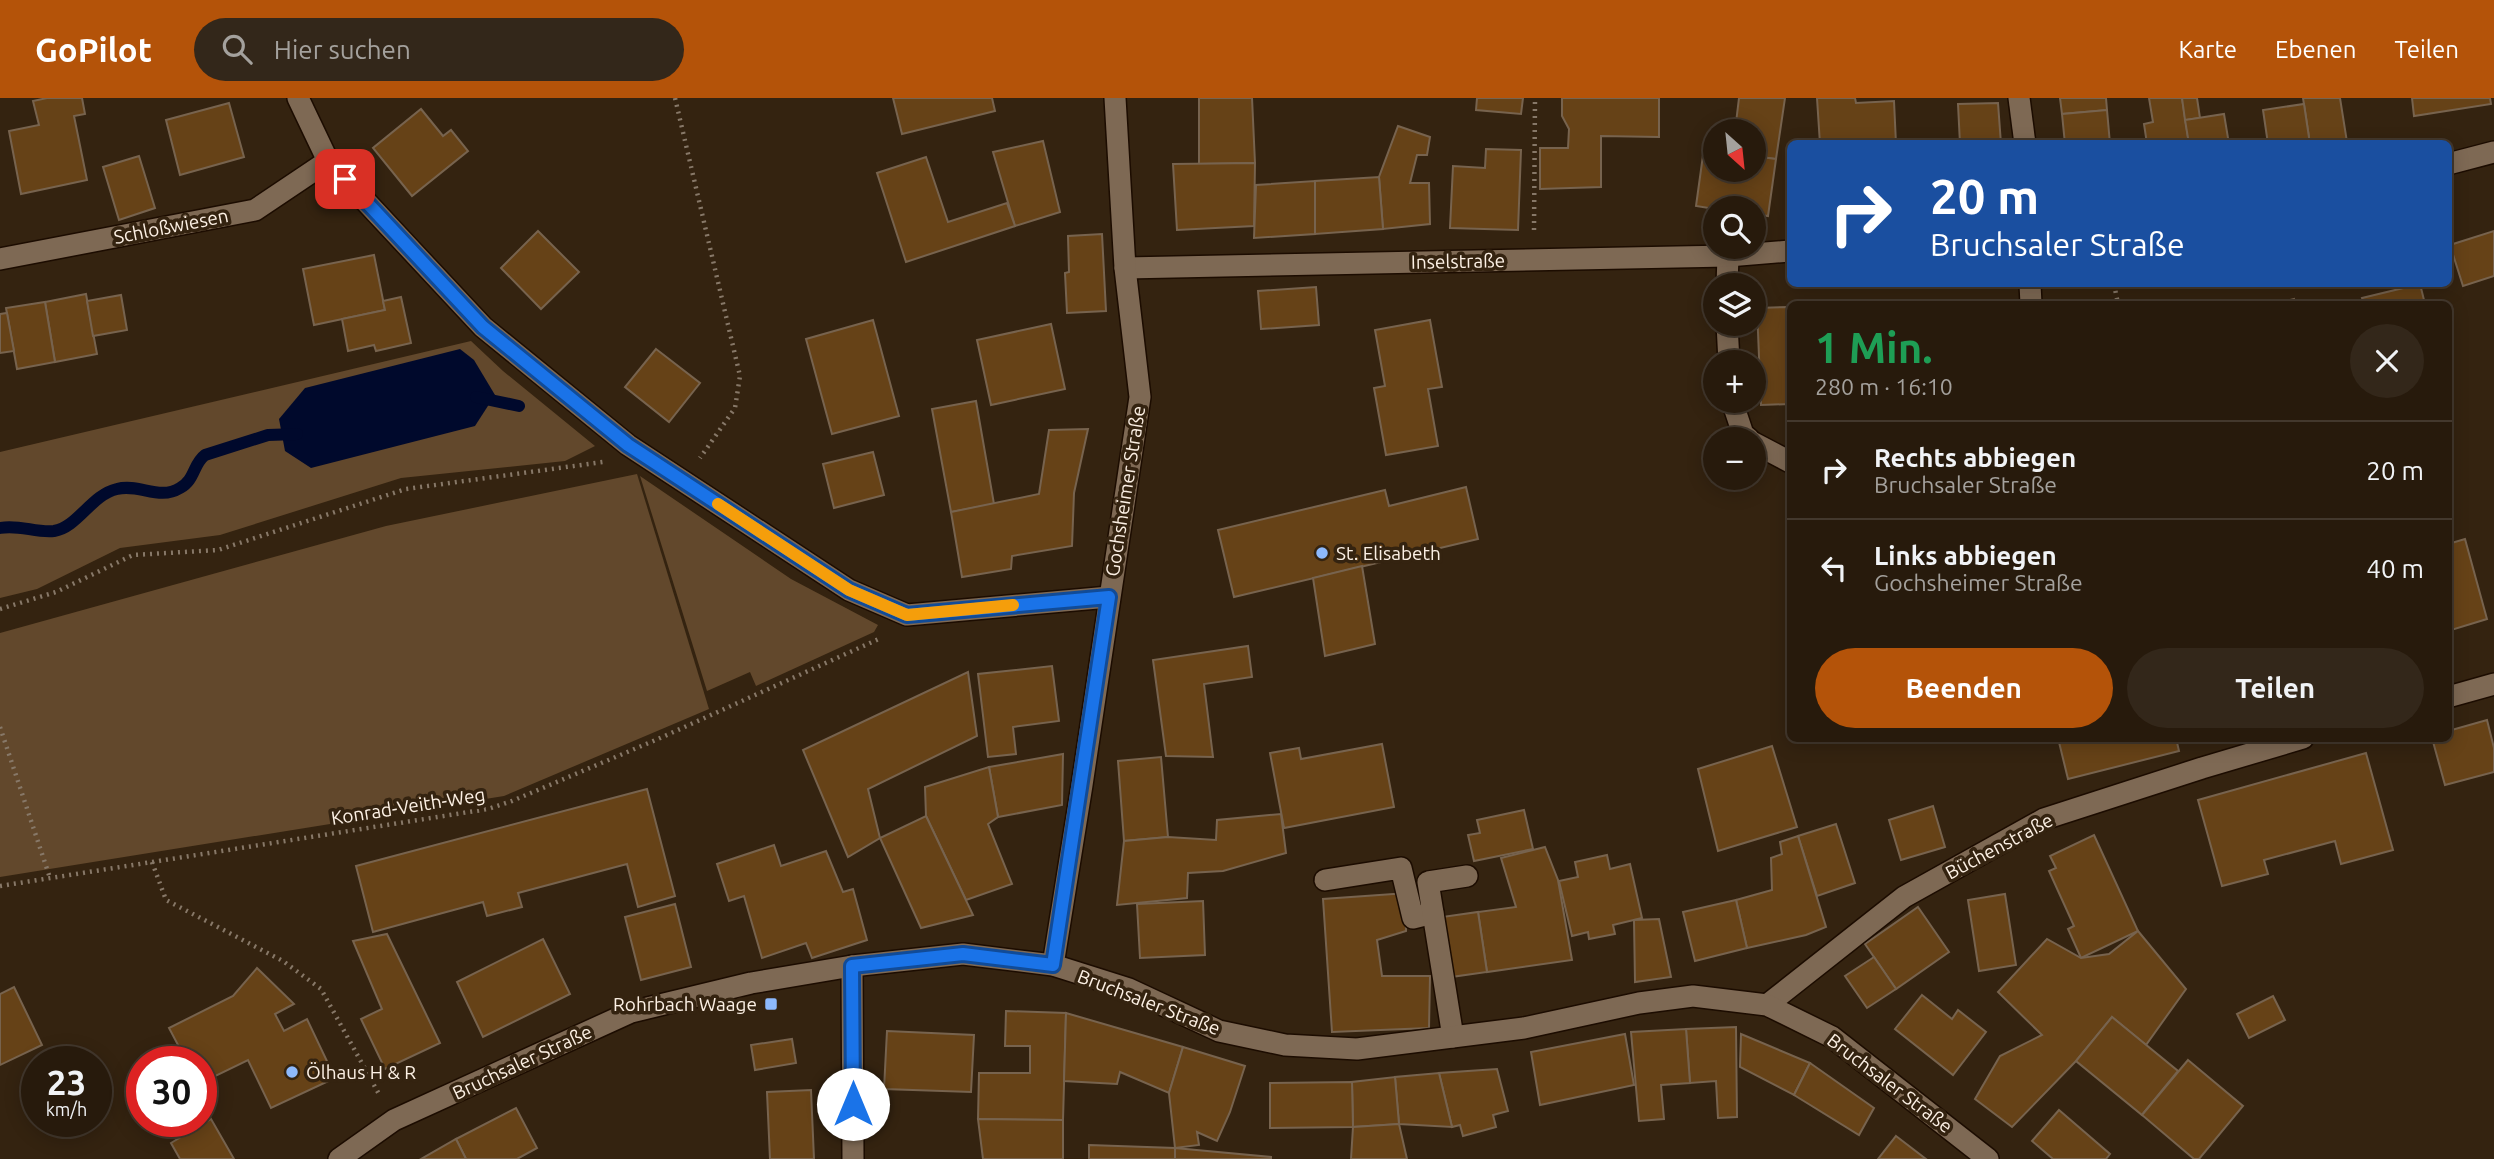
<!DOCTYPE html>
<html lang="de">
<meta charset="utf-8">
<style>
:root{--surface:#271a0c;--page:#33271a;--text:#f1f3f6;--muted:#a4a19d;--line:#43382d;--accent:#b45309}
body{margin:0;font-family:Ubuntu,sans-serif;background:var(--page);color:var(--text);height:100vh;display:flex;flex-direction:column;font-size:26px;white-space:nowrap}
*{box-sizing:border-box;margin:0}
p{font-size:23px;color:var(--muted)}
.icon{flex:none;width:38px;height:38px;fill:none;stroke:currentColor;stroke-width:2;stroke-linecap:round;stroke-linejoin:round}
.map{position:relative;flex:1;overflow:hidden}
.side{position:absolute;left:1787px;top:203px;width:665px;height:441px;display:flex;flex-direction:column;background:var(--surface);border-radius:10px;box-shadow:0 4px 18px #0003,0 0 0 2px var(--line)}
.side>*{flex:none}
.guide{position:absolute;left:1787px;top:42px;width:665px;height:147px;border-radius:10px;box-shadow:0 4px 18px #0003,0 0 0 2px var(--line);background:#1a4fa0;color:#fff;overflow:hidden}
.needle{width:46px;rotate:153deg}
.buttons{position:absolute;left:1703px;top:21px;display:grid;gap:14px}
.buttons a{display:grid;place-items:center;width:63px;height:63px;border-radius:50%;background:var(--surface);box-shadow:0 4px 18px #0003,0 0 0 2px var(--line);font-size:35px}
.speed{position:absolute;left:21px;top:948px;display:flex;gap:14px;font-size:35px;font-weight:700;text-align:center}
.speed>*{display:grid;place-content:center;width:91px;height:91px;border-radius:50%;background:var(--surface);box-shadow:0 4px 18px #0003,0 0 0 2px var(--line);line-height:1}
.speed small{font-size:18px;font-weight:400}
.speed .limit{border:10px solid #d22;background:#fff;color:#111}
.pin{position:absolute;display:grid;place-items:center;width:60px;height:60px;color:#fff;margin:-30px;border-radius:14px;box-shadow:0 4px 10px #0006}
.me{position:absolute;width:77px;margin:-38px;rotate:0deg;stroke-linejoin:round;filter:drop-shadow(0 0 5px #0008)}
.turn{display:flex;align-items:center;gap:24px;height:147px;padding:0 28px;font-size:32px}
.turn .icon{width:91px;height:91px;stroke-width:2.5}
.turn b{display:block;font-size:49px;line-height:60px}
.round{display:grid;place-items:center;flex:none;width:74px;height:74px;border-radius:37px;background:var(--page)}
.head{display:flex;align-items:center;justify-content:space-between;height:119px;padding:0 28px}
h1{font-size:42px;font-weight:600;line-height:52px;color:#1e9e55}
.button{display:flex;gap:14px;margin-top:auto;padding:14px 28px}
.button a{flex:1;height:80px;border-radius:42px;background:var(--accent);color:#fff;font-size:28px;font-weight:600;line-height:80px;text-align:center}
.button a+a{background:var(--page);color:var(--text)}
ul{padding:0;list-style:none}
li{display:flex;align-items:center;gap:21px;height:98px;padding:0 28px;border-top:2px solid var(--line)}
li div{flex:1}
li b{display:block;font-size:26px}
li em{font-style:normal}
header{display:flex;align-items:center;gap:42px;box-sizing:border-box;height:98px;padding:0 35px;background:var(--accent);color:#fff}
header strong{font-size:33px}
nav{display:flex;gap:38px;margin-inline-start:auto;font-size:24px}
.search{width:490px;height:63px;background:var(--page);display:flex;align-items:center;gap:18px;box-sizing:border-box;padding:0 24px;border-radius:38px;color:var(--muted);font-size:26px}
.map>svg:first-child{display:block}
.green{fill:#62482c}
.water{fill:#00092c}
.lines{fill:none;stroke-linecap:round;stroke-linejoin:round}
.stream{stroke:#00092c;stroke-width:12}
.building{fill:#664217;stroke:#77634e;stroke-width:2}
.lane-casing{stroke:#1c0c00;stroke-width:24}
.street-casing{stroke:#1c0c00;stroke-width:24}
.secondary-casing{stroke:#1c0c00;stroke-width:24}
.path{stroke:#877868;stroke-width:4.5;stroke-dasharray:2 5;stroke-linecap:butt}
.lane{stroke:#7e6954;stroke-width:21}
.street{stroke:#7e6954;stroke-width:21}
.secondary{stroke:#7e6954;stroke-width:21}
.route-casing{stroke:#114b97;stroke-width:18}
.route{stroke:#1a73e8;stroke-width:12}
.slow{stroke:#f59e0b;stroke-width:12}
.poi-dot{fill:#8db9fc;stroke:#342310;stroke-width:2.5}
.labels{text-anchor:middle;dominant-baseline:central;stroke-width:7;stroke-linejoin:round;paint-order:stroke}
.street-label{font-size:19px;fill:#fcf0e4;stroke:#342310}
.poi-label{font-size:19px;fill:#fcf0e4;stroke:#342310;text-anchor:start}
</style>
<header>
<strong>GoPilot</strong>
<div class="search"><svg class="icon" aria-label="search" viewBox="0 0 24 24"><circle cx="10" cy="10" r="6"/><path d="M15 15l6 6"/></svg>Hier suchen</div>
<nav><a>Karte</a><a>Ebenen</a><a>Teilen</a></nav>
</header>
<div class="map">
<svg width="2494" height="1061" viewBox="0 0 2494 1061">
<rect width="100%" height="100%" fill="#342310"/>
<g class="green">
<path d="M471 243 503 273 595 348 565 363 401 380 220 437 120 450 37 491 0 500V354Z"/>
<path d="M637 376 709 611 504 698 0 779V535L386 428Z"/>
<path d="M640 378 791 481 878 527 874 534 756 588 750 574 707 593Z"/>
</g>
<path class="water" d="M460 251 474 262 495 297 475 328 311 370 285 353 279 321 305 290Z"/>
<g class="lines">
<g class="stream">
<path d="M476 299 519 308"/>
<path d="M0 430C18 426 36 435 54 433 78 429 91 397 117 391 139 385 159 403 180 390 195 382 193 366 205 357L268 337 297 336"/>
</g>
</g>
<g class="building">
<path d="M47 0H82L85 16 74 18 87 82 21 96 9 33 39 27 33 3Z"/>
<path d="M893 0H992L995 13 902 36Z"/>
<path d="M1199 0H1252L1255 65 1199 66Z"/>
<path d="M1477 0H1523L1521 16 1476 12Z"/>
<path d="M1562 0H1659V39L1601 38V89L1540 91V50H1568L1569 31 1562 18Z"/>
<path d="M1739 0H1785L1776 61 1754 58V33H1735Z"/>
<path d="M1817 0H1855L1856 5 1894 3 1896 46H1820Z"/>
<path d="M2060 0H2106L2107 12 2062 16Z"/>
<path d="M2149 0H2182L2189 46H2147L2144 26 2153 24Z"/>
<path d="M2182 0H2197L2200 20 2185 22Z"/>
<path d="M2303 0H2340L2347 44 2310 46Z"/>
<path d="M2412 0H2490L2491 6 2414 18Z"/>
<path d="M229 5 244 59 180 77 166 22Z"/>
<path d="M1998 5 2001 46H1960L1958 6Z"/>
<path d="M2304 6 2310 46H2268L2263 12Z"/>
<path d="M421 11 443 38 451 32 468 53 412 98 373 50Z"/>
<path d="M2107 12 2110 46H2065L2062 16Z"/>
<path d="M2224 16 2229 46H2189L2185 22Z"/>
<path d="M1398 28 1430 39 1427 57H1417L1410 85H1429L1430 126 1383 131 1379 79Z"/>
<path d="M1043 43 1060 114 1015 128 993 54Z"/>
<path d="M1704 50 1715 52V72H1754V58L1776 61 1768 118 1754 116V110L1715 111 1696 108Z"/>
<path d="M1486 51 1521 52 1518 132 1450 130 1453 68 1485 70Z"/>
<path d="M139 58 155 110 119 122 103 69Z"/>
<path d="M926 59 948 124 1007 105 1015 128 906 164 877 75Z"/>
<path d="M1255 65 1254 128 1177 132 1173 66Z"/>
<path d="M1379 79 1383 131 1315 136V83Z"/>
<path d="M1315 83V136L1254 140 1256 87Z"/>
<path d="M538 133 579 174 541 211 501 170Z"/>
<path d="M2494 133V178L2463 188 2450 147Z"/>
<path d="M1102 136 1106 213 1067 215 1065 175 1069 174 1068 138Z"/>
<path d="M374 157 385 212 314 227 303 171Z"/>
<path d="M2420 186 2425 206H2364L2362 200Z"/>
<path d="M1316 189 1319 227 1261 231 1258 193Z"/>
<path d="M86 196 97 256 55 264 45 204Z"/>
<path d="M121 197 127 232 93 238 87 203Z"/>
<path d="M401 199 411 245 376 253 374 247 348 253 342 221 385 212 383 203Z"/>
<path d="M2294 201 2295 206H2275Z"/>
<path d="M45 204 55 264 17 271 6 210Z"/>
<path d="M1921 204V206H1857Z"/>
<path d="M1790 209V306L1761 307 1757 210Z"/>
<path d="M7 215 14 253 0 255V216Z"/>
<path d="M873 222 899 318 832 336 806 241Z"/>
<path d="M1430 222 1442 289 1428 291 1438 348 1386 357 1374 290 1385 288 1375 232Z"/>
<path d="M1051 226 1065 291 991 307 977 242Z"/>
<path d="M656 251 700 285 669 324 625 289Z"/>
<path d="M976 303 994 406 951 414 932 311Z"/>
<path d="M1088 331 1074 395 1072 448 1012 458 1011 471 962 479 951 414 1039 396 1049 332Z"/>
<path d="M873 354 884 397 834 410 823 366Z"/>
<path d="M1466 389 1478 441 1234 499 1218 432 1385 392 1389 408Z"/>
<path d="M2465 441 2487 521 2448 533V446Z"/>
<path d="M1362 468 1375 546 1325 558 1313 480Z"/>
<path d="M1248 548 1252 579 1204 586 1213 659 1166 658 1153 562Z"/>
<path d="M1052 568 1059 623 1013 629 1016 656 988 659 978 576Z"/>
<path d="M968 574 977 638 868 691 880 740 848 759 803 652Z"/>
<path d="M2487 622 2494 650V674L2445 687 2432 640H2448V633Z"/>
<path d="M2058 640H2176L2179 653 2068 681Z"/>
<path d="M1382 646 1394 709 1284 730 1270 655 1299 650 1301 661Z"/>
<path d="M1772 648 1797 729 1718 753 1698 671Z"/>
<path d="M2366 655 2393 752 2341 766 2335 743 2264 762 2268 776 2222 788 2198 702Z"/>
<path d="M1063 656 1062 707 998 719 989 669Z"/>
<path d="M1161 659 1168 739 1124 743 1118 663Z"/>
<path d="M989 669 998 719 988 726 1012 786 966 802 926 718 925 689Z"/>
<path d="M647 691 675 798 638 809 627 766 518 795 522 809 487 818 483 804 373 834 356 768Z"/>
<path d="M1933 708 1945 749 1901 762 1889 722Z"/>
<path d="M1524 712 1533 751 1474 763 1468 737 1480 735 1477 722Z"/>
<path d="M1281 716 1286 755 1223 773 1188 775 1187 800 1117 807 1124 743 1168 739 1216 742 1217 722Z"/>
<path d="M926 718 973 817 921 830 880 740Z"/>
<path d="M1836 726 1855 785 1817 798 1798 738Z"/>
<path d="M2094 737 2138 833 2081 860 2068 831 2074 828 2049 773 2056 770 2050 758Z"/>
<path d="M1798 738 1826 829 1806 837 1747 850 1736 802 1772 792 1771 760 1782 756 1780 744Z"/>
<path d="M774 747 781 768 826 753 843 794 853 791 867 842 812 860 806 845 762 860 744 798 729 803 717 766Z"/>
<path d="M1545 749 1558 782 1572 862 1487 874 1478 814 1516 809 1501 760Z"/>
<path d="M1607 757 1610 771 1630 766 1642 820 1613 827 1615 836 1589 841 1588 834 1572 838 1559 783 1578 779 1575 764Z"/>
<path d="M1407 795 1406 833 1377 842 1382 878H1430L1429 930 1332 934 1323 801Z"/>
<path d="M2005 796 2016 867 1979 873 1968 802Z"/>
<path d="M1736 802 1747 850 1695 863 1683 814Z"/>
<path d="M1203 803 1205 857 1140 860 1137 806Z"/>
<path d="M675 806 691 869 641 882 625 819Z"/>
<path d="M1918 809 1949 854 1896 891 1865 846Z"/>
<path d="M1478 814 1487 874 1451 879 1442 819Z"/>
<path d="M1659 821 1671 879 1635 884 1634 822Z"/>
<path d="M2138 833 2186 891 2146 947 2112 919 2076 963 2012 1029 1975 1001 2000 958 2042 937 1998 894 2047 841 2081 860 2109 856Z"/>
<path d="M387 836 440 945 385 971 361 921 382 911 353 843Z"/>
<path d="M543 841 570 896 483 939 457 884Z"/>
<path d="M1874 859 1896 891 1867 910 1845 878Z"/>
<path d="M257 870 294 906 275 916 284 933 307 921 335 980 271 1010 248 962 201 985V964H187L169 930 233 898Z"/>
<path d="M14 889 42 947 0 967V896Z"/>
<path d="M1922 897 1952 921 1958 912 1986 934 1953 977 1895 931Z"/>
<path d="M2273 898 2285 922 2249 940 2237 916Z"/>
<path d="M1006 913 1066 915 1063 1022 978 1021 979 975H1030V948H1005Z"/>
<path d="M1066 915 1183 949 1169 995 1120 974 1117 986 1064 983Z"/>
<path d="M2112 919 2178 973 2142 1017 2076 963Z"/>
<path d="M1736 929 1737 1019 1718 1020 1716 983 1690 985 1686 931Z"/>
<path d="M1686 931 1690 985 1661 987 1664 1021 1639 1023 1631 934Z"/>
<path d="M887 933 974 937 971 994 884 991Z"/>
<path d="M1625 936 1634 987 1540 1007 1531 954Z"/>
<path d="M1741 936 1810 965 1794 997 1740 969Z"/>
<path d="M792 941 796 965 755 972 751 947Z"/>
<path d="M1183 949 1245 968 1230 1014 1217 1043 1197 1034 1199 1047 1175 1050 1169 995Z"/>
<path d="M2188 962 2243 1008 2199 1061H2194L2142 1017Z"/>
<path d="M1810 965 1874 1010 1859 1037 1794 997Z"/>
<path d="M1497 971 1508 1013 1493 1017 1496 1029 1463 1038 1460 1027 1452 1029 1439 975Z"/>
<path d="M1439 975 1452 1029 1399 1026 1395 979Z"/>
<path d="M1395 979 1399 1026 1353 1029 1352 984Z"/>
<path d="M1352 984 1353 1029 1270 1030V985Z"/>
<path d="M811 992 814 1061H770L767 994Z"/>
<path d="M516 1010 537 1050 517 1061H466L456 1041Z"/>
<path d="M2059 1012 2110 1056 2106 1061H2053L2032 1043Z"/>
<path d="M211 1021 234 1061H180L171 1045Z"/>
<path d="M978 1021 1063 1022V1061H983Z"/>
<path d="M1399 1026 1407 1061H1351L1353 1029Z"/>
<path d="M1896 1038 1926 1061H1878Z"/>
<path d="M456 1041 466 1061H421Z"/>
<path d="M1089 1047 1175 1050V1061H1089Z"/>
<path d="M1175 1050 1271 1059V1061H1175Z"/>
</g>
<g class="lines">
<g class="lane-casing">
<g id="lane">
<path d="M2030 186 2031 206"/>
<path d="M1727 187 1728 158"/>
<path d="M1727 226 1729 264"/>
<path d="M1732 303 1743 336 1749 341"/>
<path d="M1754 345 1790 364"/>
<path d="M1325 782 1401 770 1413 820 1433 815"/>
<path d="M1453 939 1428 784 1467 778"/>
</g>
</g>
<g class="street-casing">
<g id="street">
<path d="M298 0 328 63 483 229 628 347 849 492 907 517 1109 499"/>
<path d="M2019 0 2025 46"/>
<path d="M2448 66 2494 54"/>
<path d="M0 161 255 112 328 63"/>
<path d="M1125 170 1728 158 1790 153"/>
<path d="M2448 599 2494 586"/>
<path d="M1053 867 1082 687 1140 299 1125 170 1115 0"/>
<path d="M852 868 853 1061"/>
<path d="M1767 907 1904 799 2044 721 2202 670 2303 640"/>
</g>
</g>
<g class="secondary-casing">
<path id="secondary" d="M339 1061 394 1022 631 914 751 885 852 868 963 856 1053 867 1129 891 1219 933 1285 947 1357 951 1524 930 1639 905 1693 898 1767 907 1832 939 1988 1061"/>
</g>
<g class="path">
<path d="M675 0 740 278 735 310 700 360"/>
<path d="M1534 132 1535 0"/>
<path d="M2114 186 2118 206"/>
<path d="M0 511 56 494 133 457 218 452 406 391 603 364"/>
<path d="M0 629 50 780"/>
<path d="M152 764 166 802 283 863 321 891 380 998"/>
<path d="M0 788 488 711 512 703 658 641 881 540"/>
</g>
<use href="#lane" class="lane"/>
<use href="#street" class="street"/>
<use href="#secondary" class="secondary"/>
</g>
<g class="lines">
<g class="route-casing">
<path id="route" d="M345 81 483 229 628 347 849 492 907 517 1109 499 1053 867 963 856 852 868 853 1006"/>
</g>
<use href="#route" class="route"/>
<path class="slow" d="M718 406 849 492 907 517 1013 507"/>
</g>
<g class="poi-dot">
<circle cx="1322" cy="455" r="7"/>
<rect x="764" y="899" width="14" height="14" rx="3.5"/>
<circle cx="292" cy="974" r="7"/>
</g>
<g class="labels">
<g class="street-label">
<text transform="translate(171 128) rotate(-11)">Schloßwiesen</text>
<text transform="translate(1458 163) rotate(-1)">Inselstraße</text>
<text transform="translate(1125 393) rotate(-81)">Gochsheimer Straße</text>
<text transform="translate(408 708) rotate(-9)">Konrad-Veith-Weg</text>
<text transform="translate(1999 748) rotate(-28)">Büchenstraße</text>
<text transform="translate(1149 904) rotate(21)">Bruchsaler Straße</text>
<text transform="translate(522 964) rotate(-25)">Bruchsaler Straße</text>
<text transform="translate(1890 985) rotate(37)">Bruchsaler Straße</text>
</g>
<g class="poi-label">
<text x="1336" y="455">St. Elisabeth</text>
<text x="757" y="906" text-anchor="end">Rohrbach Waage</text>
<text x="306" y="974">Ölhaus H &amp; R</text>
</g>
</g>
</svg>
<div class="buttons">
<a><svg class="needle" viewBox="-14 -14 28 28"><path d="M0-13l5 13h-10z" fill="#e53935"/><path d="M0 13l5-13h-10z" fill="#a4a19d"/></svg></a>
<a><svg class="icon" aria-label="search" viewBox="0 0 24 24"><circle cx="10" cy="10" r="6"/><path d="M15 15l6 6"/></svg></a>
<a><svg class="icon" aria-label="layers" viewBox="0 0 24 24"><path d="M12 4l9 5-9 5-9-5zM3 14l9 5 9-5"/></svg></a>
<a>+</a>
<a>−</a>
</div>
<div class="speed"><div>23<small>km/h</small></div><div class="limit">30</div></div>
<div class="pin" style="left:345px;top:81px;background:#d93025"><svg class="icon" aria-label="arrive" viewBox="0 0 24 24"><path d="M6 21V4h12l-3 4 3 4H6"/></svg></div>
<svg class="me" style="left:853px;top:1006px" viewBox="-20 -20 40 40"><circle r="19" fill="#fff"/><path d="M0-13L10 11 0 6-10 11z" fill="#1a73e8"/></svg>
<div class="guide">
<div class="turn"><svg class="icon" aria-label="right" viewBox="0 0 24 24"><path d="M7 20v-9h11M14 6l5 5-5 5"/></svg><div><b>20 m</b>Bruchsaler Straße</div></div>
</div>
<section class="side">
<div class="head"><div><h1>1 Min.</h1><p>280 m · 16:10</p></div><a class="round"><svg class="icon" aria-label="close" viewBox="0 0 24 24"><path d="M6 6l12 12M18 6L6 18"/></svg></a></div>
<ul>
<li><svg class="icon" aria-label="right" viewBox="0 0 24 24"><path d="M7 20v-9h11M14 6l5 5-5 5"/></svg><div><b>Rechts abbiegen</b><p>Bruchsaler Straße</p></div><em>20 m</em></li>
<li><svg class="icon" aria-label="left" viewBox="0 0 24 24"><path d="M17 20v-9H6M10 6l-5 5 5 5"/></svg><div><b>Links abbiegen</b><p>Gochsheimer Straße</p></div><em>40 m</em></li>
</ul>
<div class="button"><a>Beenden</a><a>Teilen</a></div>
</section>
</div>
